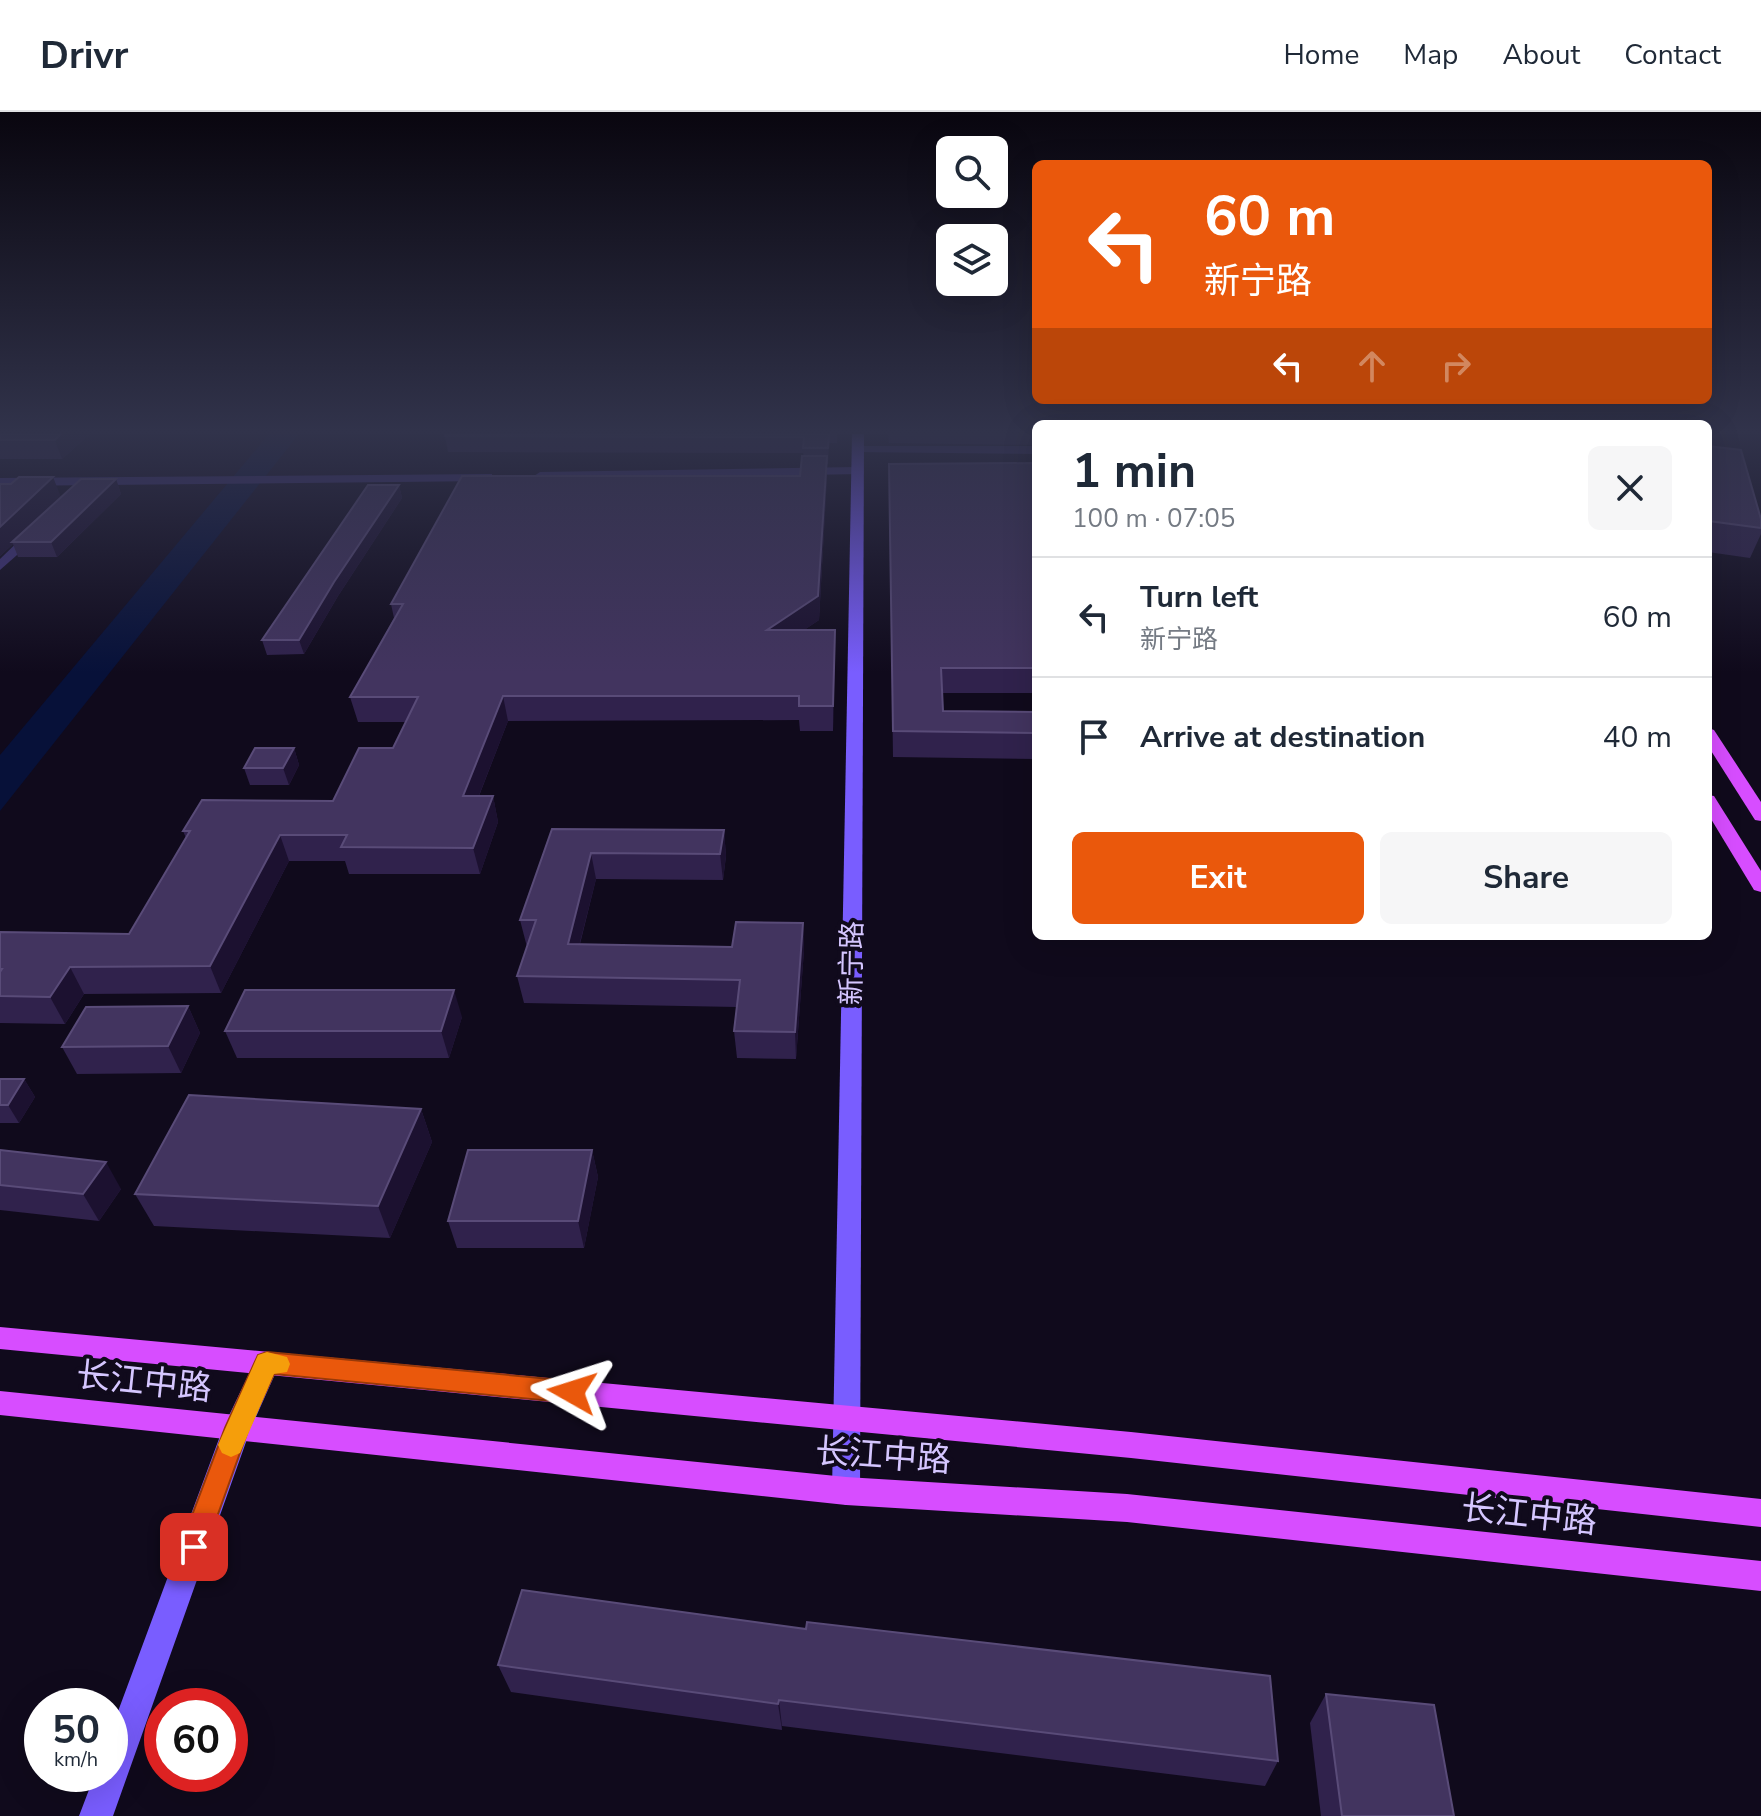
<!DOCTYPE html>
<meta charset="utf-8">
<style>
:root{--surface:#fff;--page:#f6f6f7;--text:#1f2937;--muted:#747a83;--line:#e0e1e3;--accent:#ea580c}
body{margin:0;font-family:"Nunito Sans","Noto Sans SC",sans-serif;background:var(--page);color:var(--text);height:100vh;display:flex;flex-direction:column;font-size:30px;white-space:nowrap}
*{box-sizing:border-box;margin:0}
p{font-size:26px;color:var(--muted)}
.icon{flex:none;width:44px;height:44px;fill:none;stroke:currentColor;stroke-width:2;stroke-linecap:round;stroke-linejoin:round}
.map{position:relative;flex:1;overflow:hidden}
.side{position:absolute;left:1032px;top:308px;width:680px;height:520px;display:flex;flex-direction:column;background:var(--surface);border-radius:12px;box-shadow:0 8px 32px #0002}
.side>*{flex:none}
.top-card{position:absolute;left:1032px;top:48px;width:680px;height:244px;border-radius:12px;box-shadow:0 8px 32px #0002;background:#ea580c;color:#fff;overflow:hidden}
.fabs{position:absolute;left:936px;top:24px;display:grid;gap:16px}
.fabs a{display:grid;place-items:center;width:72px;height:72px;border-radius:12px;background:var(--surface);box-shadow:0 8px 32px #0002;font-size:40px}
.speed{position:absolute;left:24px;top:1576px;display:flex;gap:16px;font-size:40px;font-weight:700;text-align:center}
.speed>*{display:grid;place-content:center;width:104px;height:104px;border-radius:50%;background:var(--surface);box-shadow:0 8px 32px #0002;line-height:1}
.speed small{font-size:20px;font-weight:400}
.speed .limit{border:12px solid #d22;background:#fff;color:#111}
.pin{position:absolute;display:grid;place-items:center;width:68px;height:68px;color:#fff;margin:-34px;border-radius:16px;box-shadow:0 4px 12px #0006}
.me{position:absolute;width:88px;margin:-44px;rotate:276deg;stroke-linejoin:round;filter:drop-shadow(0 0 6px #0008)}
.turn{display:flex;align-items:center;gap:28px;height:168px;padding:0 40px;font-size:36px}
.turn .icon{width:104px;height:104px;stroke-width:2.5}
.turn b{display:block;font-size:56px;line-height:68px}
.lanes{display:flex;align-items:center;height:76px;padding:0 40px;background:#0003;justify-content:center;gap:40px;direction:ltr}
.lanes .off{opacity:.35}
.round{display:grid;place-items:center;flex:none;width:84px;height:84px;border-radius:12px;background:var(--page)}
.headline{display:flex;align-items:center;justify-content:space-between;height:136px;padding:0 40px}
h1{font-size:48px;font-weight:700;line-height:60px}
.cta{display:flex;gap:16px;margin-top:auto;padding:16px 40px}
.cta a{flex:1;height:92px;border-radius:12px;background:var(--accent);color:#fff;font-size:32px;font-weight:700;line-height:92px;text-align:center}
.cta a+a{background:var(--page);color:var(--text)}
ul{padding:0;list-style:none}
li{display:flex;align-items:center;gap:24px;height:120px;padding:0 40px;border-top:2px solid var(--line)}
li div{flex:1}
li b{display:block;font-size:30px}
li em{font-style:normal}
header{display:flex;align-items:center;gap:48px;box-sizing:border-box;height:112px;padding:0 40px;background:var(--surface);border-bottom:2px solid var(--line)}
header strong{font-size:38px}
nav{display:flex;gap:44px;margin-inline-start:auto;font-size:28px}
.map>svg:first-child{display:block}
.water{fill:#071139}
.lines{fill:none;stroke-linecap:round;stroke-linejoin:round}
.street{fill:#41337d;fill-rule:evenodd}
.secondary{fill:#795dff;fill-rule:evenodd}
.primary{fill:#d74dff;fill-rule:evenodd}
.wall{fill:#30224c}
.shaded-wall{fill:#1c1130}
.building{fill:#42345f;stroke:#594b78;stroke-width:2}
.route{fill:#ea580c;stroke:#983908;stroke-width:2}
.slow{fill:#f59e0b}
.labels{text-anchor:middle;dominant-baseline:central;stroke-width:8;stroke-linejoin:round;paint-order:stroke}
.street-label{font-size:28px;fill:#d5c6ff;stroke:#100a1c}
.near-street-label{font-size:34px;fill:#d5c6ff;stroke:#100a1c}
</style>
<header>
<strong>Drivr</strong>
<nav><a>Home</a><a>Map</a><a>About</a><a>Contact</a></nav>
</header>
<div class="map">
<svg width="1761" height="1704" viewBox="0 0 1761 1704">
<rect width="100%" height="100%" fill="#100a1c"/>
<path class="water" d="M269 322H299L0 699V643Z"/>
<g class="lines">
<g class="street">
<path d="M858 334H1036V342L854 340 852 338Z"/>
<path d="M857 355 863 359 861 362 540 368 534 364 540 360Z"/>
<path d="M492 362V368L488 369 0 374V366Z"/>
<path d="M30 418 42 421 0 458V447Z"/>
</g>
<g class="secondary">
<path d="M852 322H864L860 1379 856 1389 846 1393 836 1389 832 1379Z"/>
<path d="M267 1239 276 1243 280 1251 251 1316 113 1704H79L95 1662H110V1621L223 1316 258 1243Z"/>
</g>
<g class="primary">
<path d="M1708 616 1714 618 1761 690V709L1755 708 1708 634Z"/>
<path d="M1708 683 1714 684 1761 759V780L1754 778 1708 702Z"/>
<path d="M0 1215 1131 1320 1761 1387V1415L1131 1346 0 1237Z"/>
<path d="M0 1279 846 1365 1127 1382 1761 1449V1479L1127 1410 846 1393 0 1303Z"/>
</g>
</g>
<g class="wall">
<path d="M0 322H90L62 347H0Z"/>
<path d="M446 322H837V331H829L828 352H827V365L819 508 804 518H835L833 619H800L799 608 508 609 479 684H493L498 710 480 762H349L345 749H289L221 881 84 882 65 912 0 911V820L129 822 186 726 183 719 333 689 393 636 406 610H358L350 585 394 506 391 492 800 364 804 344 803 341 448 340 445 324Z"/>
<path d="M888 322H1036V333L889 331Z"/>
<path d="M1708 334 1761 407V422L1750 446 1708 440Z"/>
<path d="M1036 351V581H942L943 599 1036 600V647L893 645 889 352Z"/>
<path d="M116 367 121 382 57 445H18L13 432 0 444 11 372 61 385Z"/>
<path d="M399 373 402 386 338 484 304 542 267 543 262 528Z"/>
<path d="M294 636 299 653 289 673H250L244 656Z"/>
<path d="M552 717 724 718 726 744 723 768 596 767 580 832 732 835 803 811 804 838 796 947 737 946 734 919 737 895 524 891 517 864 527 835 520 808Z"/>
<path d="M188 894 200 921 181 961 77 962 62 935Z"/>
<path d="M462 905 449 946H237L225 919Z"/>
<path d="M0 967H24L35 985 19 1011H0Z"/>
<path d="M421 997 432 1030 390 1126 154 1114 135 1082Z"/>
<path d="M0 1038 121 1077 99 1109 0 1098Z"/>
<path d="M592 1038 598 1065 584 1136H457L448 1109Z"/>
<path d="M498 1553 1278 1649 1265 1674 782 1614V1618L511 1580Z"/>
<path d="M1326 1582 1454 1704H1321L1310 1611Z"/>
</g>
<g class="shaded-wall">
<path d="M61 322H90L62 347 55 328Z"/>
<path d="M827 344V365L819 508 769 542 767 518Z"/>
<path d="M53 365 61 385 12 430 13 432 0 444V415Z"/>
<path d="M116 367 121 382 57 445 51 430Z"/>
<path d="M399 373 402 386 338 484 304 542 299 528 334 470Z"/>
<path d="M835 518V542L833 619V594Z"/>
<path d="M503 584 508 609 469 709 463 684Z"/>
<path d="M294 636 299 653 289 673 283 656Z"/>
<path d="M493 684 498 710 480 762 473 736Z"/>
<path d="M724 718 726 744 723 768 720 742Z"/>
<path d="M280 723 289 749 221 881 210 854Z"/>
<path d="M591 741 596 767 573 858 568 832Z"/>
<path d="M803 811 804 838 796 947 795 920Z"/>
<path d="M70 855 84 882 65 912 50 885Z"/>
<path d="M454 878 462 905 449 946 441 919Z"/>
<path d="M188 894 200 921 181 961 168 934Z"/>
<path d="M24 967 35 985 19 1011 8 993Z"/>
<path d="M421 997 432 1030 390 1126 378 1094Z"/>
<path d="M592 1038 598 1065 584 1136 578 1109Z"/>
<path d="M106 1050 121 1077 99 1109 83 1082Z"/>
<path d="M779 1588 782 1614V1618L778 1592Z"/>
</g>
<g class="building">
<path d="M0 322H61L55 328H0Z"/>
<path d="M446 322H829L828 336H803L804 325 445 324Z"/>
<path d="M1708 334 1741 338 1761 407V416L1709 409 1708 404Z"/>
<path d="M802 344H827L818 484 767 518H835L833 594H799V584H503L463 684H493L473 736 341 735 347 723H280L210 854 70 855 50 885 0 884V860L2 857H0V820L129 822 190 719H183L202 688 333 689 359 636H393L418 585H350L403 492H391L462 364H800Z"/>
<path d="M1036 351V556H941L943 599 1036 600V621L893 619 889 352Z"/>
<path d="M19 365H53L0 415V372H11Z"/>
<path d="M81 367H116L51 430H12Z"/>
<path d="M368 373H399L334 470 299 528H262Z"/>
<path d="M255 636H294L283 656H244Z"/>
<path d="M552 717 724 718 720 742 591 741 568 832 732 835 736 810 803 811 795 920 734 919 740 868 517 864 536 808H520Z"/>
<path d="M245 878H454L441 919H225Z"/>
<path d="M188 894 168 934 62 935 86 895Z"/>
<path d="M0 967H24L8 993H0Z"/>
<path d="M189 983 421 997 378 1094 135 1082Z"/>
<path d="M0 1038 106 1050 83 1082 0 1073Z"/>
<path d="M468 1038H592L578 1109H448Z"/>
<path d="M522 1478 806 1517 807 1510 1270 1564 1278 1649 779 1588 778 1592 498 1553Z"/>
<path d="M1326 1582 1434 1593 1454 1704H1342Z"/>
</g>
<linearGradient id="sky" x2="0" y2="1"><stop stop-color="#09060f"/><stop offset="0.57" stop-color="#31334b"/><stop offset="1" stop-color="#31334b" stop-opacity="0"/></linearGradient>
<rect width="1761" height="561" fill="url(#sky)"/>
<path class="route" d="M267 1240 572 1269 581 1272 585 1280 581 1288 572 1291 274 1262 249 1316 203 1444 194 1448 184 1444 180 1435 225 1316 258 1243Z"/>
<path class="slow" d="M267 1240 287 1245 290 1252 287 1260 274 1262 240 1341 231 1345 222 1341 218 1333 258 1243Z"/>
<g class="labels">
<g class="street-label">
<text transform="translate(852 851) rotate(-89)">新宁路</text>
</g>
<g class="near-street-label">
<text transform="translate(144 1270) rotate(6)">长江中路</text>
<text transform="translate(883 1344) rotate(4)">长江中路</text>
<text transform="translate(1529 1403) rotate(6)">长江中路</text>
</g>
</g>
</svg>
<div class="fabs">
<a><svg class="icon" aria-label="search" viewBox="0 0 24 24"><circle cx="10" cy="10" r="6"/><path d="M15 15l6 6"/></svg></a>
<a><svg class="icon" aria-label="layers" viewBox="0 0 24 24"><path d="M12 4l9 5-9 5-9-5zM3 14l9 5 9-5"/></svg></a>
</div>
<div class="speed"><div>50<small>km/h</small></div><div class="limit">60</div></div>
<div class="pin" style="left:194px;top:1435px;background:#d93025"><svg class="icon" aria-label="arrive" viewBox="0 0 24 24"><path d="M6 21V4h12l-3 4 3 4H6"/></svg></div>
<svg class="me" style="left:572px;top:1280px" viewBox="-20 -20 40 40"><path d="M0-17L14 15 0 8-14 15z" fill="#ea580c" stroke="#fff" stroke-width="4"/></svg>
<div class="top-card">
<div class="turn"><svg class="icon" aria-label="left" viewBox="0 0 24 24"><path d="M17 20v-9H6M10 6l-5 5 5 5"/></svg><div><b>60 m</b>新宁路</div></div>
<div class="lanes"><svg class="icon" aria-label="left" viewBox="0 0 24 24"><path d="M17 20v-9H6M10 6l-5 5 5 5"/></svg><svg class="icon off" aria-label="ahead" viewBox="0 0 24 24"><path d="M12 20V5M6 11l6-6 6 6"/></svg><svg class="icon off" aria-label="right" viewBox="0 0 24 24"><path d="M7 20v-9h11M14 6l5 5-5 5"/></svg></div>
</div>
<section class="side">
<div class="headline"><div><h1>1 min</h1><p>100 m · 07:05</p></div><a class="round"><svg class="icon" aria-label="close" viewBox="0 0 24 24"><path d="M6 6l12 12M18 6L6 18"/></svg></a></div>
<ul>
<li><svg class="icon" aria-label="left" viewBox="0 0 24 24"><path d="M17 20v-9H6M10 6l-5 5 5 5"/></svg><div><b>Turn left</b><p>新宁路</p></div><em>60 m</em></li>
<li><svg class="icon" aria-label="arrive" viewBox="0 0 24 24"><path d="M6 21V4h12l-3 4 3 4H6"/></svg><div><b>Arrive at destination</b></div><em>40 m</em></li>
</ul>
<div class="cta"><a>Exit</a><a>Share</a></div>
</section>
</div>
